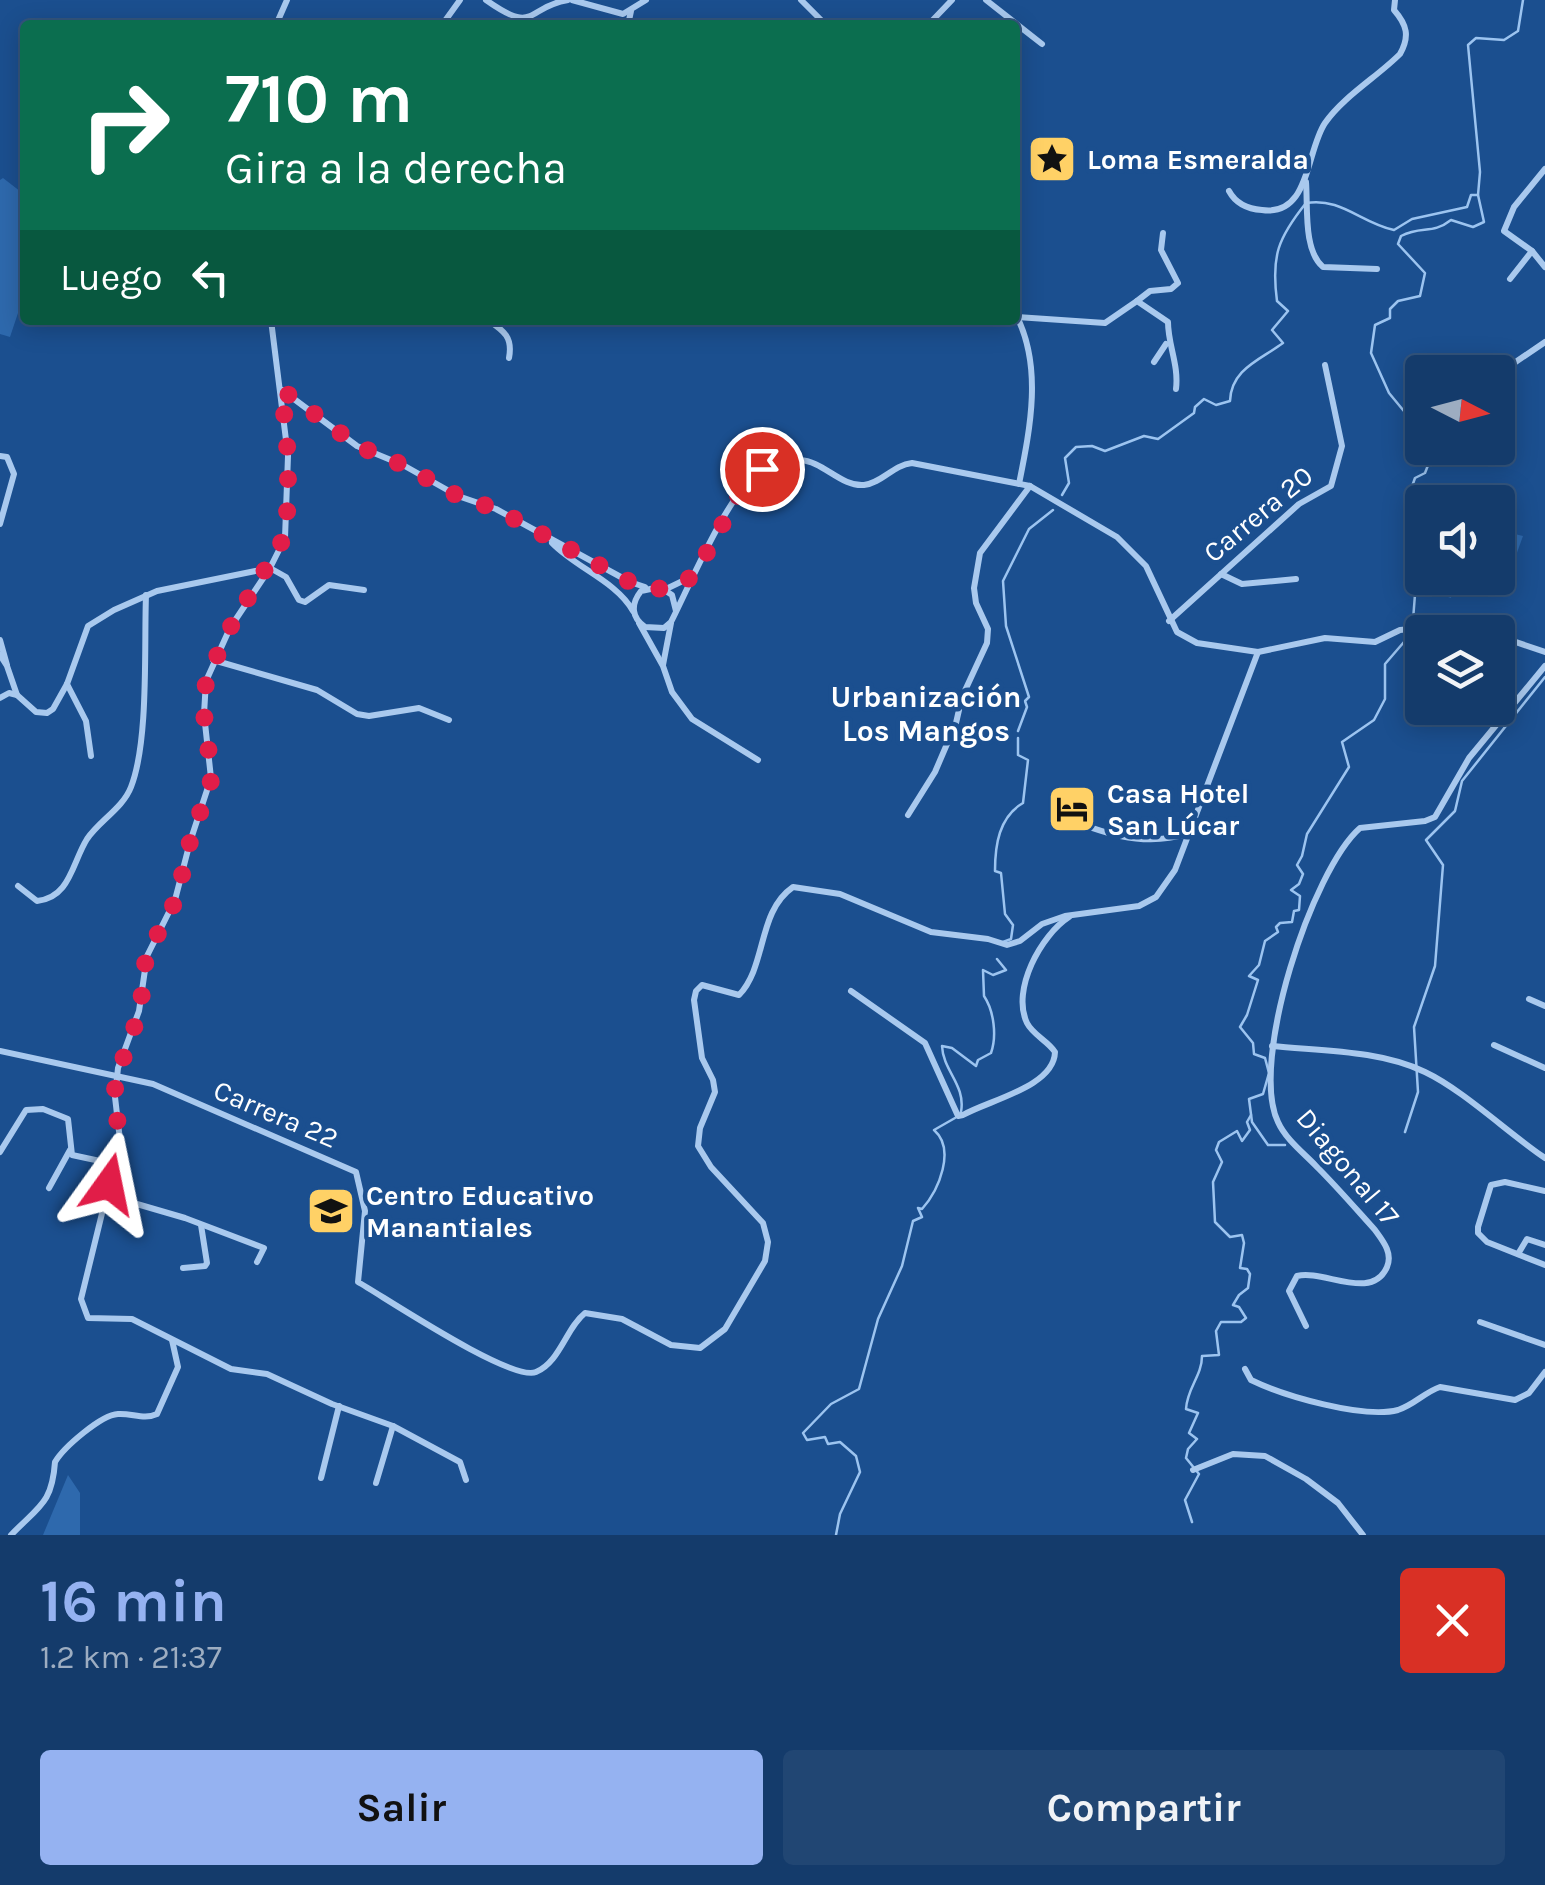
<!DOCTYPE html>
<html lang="es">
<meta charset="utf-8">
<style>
:root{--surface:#143b6b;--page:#214673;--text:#f1f3f6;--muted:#9dadc1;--line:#33557e;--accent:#95b2f1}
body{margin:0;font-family:Karla,sans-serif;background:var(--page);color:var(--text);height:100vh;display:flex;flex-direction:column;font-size:38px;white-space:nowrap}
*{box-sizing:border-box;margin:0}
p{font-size:32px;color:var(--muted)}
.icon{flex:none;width:55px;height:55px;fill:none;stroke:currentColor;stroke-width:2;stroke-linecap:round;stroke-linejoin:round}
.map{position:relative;height:1535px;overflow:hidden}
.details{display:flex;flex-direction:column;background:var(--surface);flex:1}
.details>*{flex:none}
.banner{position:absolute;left:20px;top:20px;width:1000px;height:305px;border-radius:10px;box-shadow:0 5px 25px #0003,0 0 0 2px var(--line);background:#0b6e4f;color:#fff;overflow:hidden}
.needle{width:65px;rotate:96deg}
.controls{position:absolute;left:1405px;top:355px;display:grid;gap:20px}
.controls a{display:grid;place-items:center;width:110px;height:110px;border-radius:10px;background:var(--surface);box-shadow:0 5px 25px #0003,0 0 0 2px var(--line);font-size:50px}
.pin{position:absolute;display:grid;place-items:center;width:85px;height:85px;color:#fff;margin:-42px;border:5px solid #fff;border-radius:50%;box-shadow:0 2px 10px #0007}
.me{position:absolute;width:110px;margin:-55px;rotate:12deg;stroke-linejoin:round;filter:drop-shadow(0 0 8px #0008)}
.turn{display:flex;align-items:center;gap:35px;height:210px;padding:0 40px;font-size:45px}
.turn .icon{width:130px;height:130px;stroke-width:2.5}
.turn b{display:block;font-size:70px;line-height:85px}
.then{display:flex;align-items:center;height:95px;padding:0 40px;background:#0003;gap:20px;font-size:38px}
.round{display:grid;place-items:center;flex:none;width:105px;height:105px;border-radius:10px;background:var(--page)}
.summary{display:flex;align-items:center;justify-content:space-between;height:170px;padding:0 40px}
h1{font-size:60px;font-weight:700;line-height:75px;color:var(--accent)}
.button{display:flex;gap:20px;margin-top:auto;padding:20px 40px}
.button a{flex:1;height:115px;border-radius:10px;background:var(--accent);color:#111;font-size:40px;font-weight:700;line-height:115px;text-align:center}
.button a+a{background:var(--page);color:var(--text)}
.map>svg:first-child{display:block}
.green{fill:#2e69ad}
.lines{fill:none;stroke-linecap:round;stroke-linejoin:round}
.stream{stroke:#9cc4f0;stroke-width:2.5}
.minor{stroke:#a9c9ee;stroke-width:6}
.route{stroke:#e11d48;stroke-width:18;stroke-dasharray:0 32.4}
.labels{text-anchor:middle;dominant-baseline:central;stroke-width:9;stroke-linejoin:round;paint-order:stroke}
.poi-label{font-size:28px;font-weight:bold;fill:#fff;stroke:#1b4f8f;text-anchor:start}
.street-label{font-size:28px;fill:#fff;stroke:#1b4f8f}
.neighbourhood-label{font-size:30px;font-weight:bold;fill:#fff;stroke:#1b4f8f}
</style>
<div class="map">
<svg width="1545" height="1535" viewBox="0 0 1545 1535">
<rect width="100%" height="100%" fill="#1b4f8f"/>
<g class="green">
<path d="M3 178 25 195V292L10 337 0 334V180Z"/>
<path d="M1421 363 1432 367 1437 372H1422V410L1408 383Z"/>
<path d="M1498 530 1523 536 1510 572 1498 569Z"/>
<path d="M1433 578H1455L1451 598 1430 591Z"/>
<path d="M68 1475 80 1493V1535H43Z"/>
</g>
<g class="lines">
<g class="stream">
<path d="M1422 433 1389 393 1371 353 1375 325 1390 318V309L1398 301 1420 296 1425 273 1398 244 1401 236C1422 225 1432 235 1451 220L1473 227 1484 222 1478 195 1480 172 1468 45 1476 38 1504 40 1518 31 1523 0"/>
<path d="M1062 495 1069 483 1065 458 1076 447 1092 446 1105 451 1144 436 1158 439 1194 413 1195 407 1204 399 1216 405 1230 401C1231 369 1260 360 1283 343L1272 330 1288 311 1277 301C1271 256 1278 238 1306 203 1341 197 1361 223 1394 230L1412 219 1467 207 1471 195H1478"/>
<path d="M1413 620 1420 531 1408 498 1415 478 1425 473 1432 455 1429 448"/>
<path d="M1018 731 1027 707 1025 701 1029 697 1006 626 1003 581 1029 529 1053 510"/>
<path d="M1003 942 1011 939 1013 925 1005 914 1001 873 995 871C995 845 999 817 1023 803L1028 760 1018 755V738"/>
<path d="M961 1112C966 1085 943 1071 942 1046L952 1048 976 1066 978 1060 991 1053C997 1036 994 1011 984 996L983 970 993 975 1006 970 997 959"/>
<path d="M1405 1132 1418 1092 1414 1027 1435 966 1443 865 1426 840 1455 811 1462 781 1545 677"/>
<path d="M1285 1145H1268L1252 1122 1249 1099 1263 1094 1269 1073 1265 1058 1254 1054 1253 1043 1240 1027 1247 1015 1258 980 1249 976 1259 965 1265 941 1278 932 1276 927 1280 923 1292 922 1294 911 1299 910 1300 896 1291 890 1299 884 1303 874 1297 865 1302 856 1307 834 1349 767 1342 742 1374 720 1385 699V664L1410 635"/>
<path d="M1192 1522 1185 1500 1199 1474 1186 1458 1188 1449 1197 1439 1189 1433 1198 1413 1186 1409C1187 1388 1202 1376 1202 1356L1219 1355 1216 1331 1221 1322H1241L1246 1318 1239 1307 1233 1305 1239 1295 1248 1288 1250 1274 1247 1269 1240 1268 1244 1243 1242 1235 1230 1237 1215 1222 1213 1182 1222 1162 1216 1150 1219 1142 1237 1131 1242 1141 1250 1130 1247 1122 1251 1115"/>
<path d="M836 1535 840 1514 860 1472 856 1456 840 1442 828 1444 825 1437 807 1440 803 1433 831 1404 859 1389 878 1319 902 1266 913 1221 922 1217 918 1208 922 1209C939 1190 956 1149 934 1130L955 1118"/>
</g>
<g class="minor">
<path d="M486 0C537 36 525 7 568 0"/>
<path d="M572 0 623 14 646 0"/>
<path d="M801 0 826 25"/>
<path d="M986 0 1042 44"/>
<path d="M276 25 287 0"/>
<path d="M442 25 460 0"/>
<path d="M628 25 631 11"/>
<path d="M928 25 952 0"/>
<path d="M1545 169 1514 207 1504 231 1532 251 1545 267"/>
<path d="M1306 182C1308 206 1303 250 1323 267L1377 269"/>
<path d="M1229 191C1236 204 1247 209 1262 210 1310 217 1306 151 1325 123 1344 96 1377 77 1400 54 1410 36 1407 25 1394 10L1395 0"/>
<path d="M1510 279 1532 251"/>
<path d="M1137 301 1150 291 1171 289 1178 283 1161 250 1163 233"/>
<path d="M1016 315C1043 367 1030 429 1019 484"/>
<path d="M1017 317 1105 323 1137 301 1168 322C1168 345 1179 365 1176 389"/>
<path d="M271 320 288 456 285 538 270 568 230 628 206 681 204 714 211 778 190 842 175 900 147 956 139 1011 118 1068 115 1097 120 1140 81 1299 88 1318 132 1319 231 1369 267 1374 332 1404 393 1426 460 1462 466 1480"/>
<path d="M488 320C504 331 513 337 509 358"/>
<path d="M1154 362 1166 344"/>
<path d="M1498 374 1545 342"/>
<path d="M282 390 357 446 403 465 458 496 496 509 630 582 645 587"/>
<path d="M0 456 7 457 14 474 0 524"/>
<path d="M552 543C576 568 616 581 633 611"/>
<path d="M1221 574 1242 584 1296 579"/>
<path d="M666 589 693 576"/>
<path d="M676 611 672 595 660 587 641 591C630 605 632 618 645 627L664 628 671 622C690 585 729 490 762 469 773 463 787 460 800 460 823 461 841 487 864 485 882 483 893 465 912 463L1030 486 1117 537 1146 566 1177 632 1197 643 1258 652 1325 638 1375 642 1400 630 1431 627 1482 632"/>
<path d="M1169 621 1299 504 1331 486 1342 446 1325 365"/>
<path d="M639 623 663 666 672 692 692 719 758 760"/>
<path d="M1498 636 1545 652"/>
<path d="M0 640 7 665"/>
<path d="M0 655 7 666 17 695"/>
<path d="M213 660 317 690 357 714 369 716 419 708 449 720"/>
<path d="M663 665 671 623"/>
<path d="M67 684 86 721 91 756"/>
<path d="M0 698 9 693 17 695 36 712 47 713 53 709 67 684 88 626 114 610 157 591 270 568 286 577 299 600 305 602 329 585 364 590"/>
<path d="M1056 814C1099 832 1141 848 1187 834"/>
<path d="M908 815 935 772 956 723 962 697 987 643 988 629 976 603 974 588 980 553 1030 486"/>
<path d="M18 886 37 901C70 898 72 863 87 839 99 821 123 808 131 787 149 741 144 646 146 595"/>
<path d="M851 991 925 1043 958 1116 963 1115C989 1100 1054 1087 1055 1052 1048 1041 1033 1035 1027 1023 1011 990 1041 935 1069 917"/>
<path d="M1529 999 1545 1006"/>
<path d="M1494 1045 1545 1068"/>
<path d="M1272 1046C1321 1051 1380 1050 1425 1072 1463 1090 1508 1133 1545 1158"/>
<path d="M0 1051 153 1084 356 1172 365 1211 358 1282C386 1298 511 1382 536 1372 560 1362 566 1328 585 1313L622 1319 671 1345 700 1348 725 1329 765 1261 768 1242 763 1223 711 1167 698 1146 700 1128 715 1092 713 1080 702 1058 694 1000 696 991 702 985 739 995C767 966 757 912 793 887L840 894 931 932 988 939 1007 945 1020 941 1042 924 1065 916 1139 906 1156 897 1175 870 1258 652"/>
<path d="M0 1152 26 1110 43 1109 68 1119 72 1155 114 1164"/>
<path d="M49 1188 70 1150"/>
<path d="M1545 1191 1505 1182 1491 1185 1478 1227V1233L1487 1242 1545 1265"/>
<path d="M106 1195 185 1218 264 1248 257 1262"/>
<path d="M1518 1254 1527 1239 1545 1245"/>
<path d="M183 1268 205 1266 207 1263 201 1225"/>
<path d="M1480 1322 1545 1345"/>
<path d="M1306 1326 1289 1291 1297 1276C1323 1269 1372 1302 1387 1267 1393 1253 1383 1241 1375 1230 1356 1209 1338 1188 1318 1168 1305 1154 1286 1140 1278 1122 1249 1062 1312 870 1360 828L1425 821 1435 817 1469 758 1545 666"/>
<path d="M1245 1369 1251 1380C1284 1396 1363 1419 1398 1410 1414 1405 1425 1392 1440 1387L1515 1400 1529 1393 1545 1372"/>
<path d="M1193 1470 1233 1454 1265 1456 1306 1479 1338 1503 1363 1535"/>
<path d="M321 1478 339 1406"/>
<path d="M376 1483 393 1426"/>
<path d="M11 1535C39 1506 52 1504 55 1462 64 1447 101 1415 118 1414 132 1413 144 1420 157 1414L178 1367 172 1340"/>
</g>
</g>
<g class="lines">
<path class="route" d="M109 1184 120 1140 114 1096 117 1076 140 1011 146 956 176 900 190 842 212 778 204 714 206 680 230 628 284 538 288 504V456L282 390 358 446 403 465 458 496 496 509 630 582 666 590 694 576 738 496 762 469"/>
</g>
<defs>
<g id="sight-square" transform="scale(2.5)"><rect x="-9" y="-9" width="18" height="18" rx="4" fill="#ffd166" stroke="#1b4f8f"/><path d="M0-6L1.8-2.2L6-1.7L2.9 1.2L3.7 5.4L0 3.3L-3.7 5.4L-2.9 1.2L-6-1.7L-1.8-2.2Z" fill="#111"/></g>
<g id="hotel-square" transform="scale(2.5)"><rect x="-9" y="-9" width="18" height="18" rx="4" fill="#ffd166" stroke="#1b4f8f"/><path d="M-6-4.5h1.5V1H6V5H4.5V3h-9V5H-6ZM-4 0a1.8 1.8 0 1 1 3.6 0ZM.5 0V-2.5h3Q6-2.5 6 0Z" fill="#111"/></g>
<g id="school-square" transform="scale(2.5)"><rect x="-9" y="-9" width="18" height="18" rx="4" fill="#ffd166" stroke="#1b4f8f"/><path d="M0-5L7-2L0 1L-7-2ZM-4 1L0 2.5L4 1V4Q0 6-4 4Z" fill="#111"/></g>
</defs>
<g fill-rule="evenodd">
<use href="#sight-square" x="1052" y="159"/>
<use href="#hotel-square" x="1072" y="809"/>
<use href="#school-square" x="331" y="1211"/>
</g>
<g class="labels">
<g class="poi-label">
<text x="1087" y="159">Loma Esmeralda</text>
<text x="1107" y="793">Casa Hotel<tspan x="1107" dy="32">San Lúcar</tspan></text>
<text x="366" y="1195">Centro Educativo<tspan x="366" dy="32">Manantiales</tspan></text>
</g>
<g class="street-label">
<text transform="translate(1258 514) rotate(-40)">Carrera 20</text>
<text transform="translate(276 1114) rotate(23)">Carrera 22</text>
<text transform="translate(1348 1167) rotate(50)">Diagonal 17</text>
</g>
<g class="neighbourhood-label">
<text x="926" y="697">Urbanización<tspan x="926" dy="34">Los Mangos</tspan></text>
</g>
</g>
</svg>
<div class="controls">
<a><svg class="needle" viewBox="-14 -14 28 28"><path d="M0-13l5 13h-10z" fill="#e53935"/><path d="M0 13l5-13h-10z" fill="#9dadc1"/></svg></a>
<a><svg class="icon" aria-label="sound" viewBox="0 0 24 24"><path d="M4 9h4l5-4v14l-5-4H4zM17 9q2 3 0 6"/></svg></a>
<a><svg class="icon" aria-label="layers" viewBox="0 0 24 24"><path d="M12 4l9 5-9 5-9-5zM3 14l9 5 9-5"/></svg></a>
</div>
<div class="pin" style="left:762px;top:469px;background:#d93025"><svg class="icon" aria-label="arrive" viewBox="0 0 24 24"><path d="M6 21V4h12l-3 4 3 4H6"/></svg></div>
<svg class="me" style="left:109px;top:1184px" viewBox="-20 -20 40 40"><path d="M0-17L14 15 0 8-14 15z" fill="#e11d48" stroke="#fff" stroke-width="4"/></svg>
<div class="banner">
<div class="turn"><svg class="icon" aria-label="right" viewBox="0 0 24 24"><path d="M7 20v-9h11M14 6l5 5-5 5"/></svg><div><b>710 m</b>Gira a la derecha</div></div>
<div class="then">Luego<svg class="icon" aria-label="left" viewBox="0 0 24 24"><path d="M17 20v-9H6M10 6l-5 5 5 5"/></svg></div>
</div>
</div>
<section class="details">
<div class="summary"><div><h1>16 min</h1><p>1.2 km · 21:37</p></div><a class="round" style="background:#d93025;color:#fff"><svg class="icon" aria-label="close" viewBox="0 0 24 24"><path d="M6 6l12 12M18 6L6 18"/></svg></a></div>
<div class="button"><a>Salir</a><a>Compartir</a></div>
</section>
